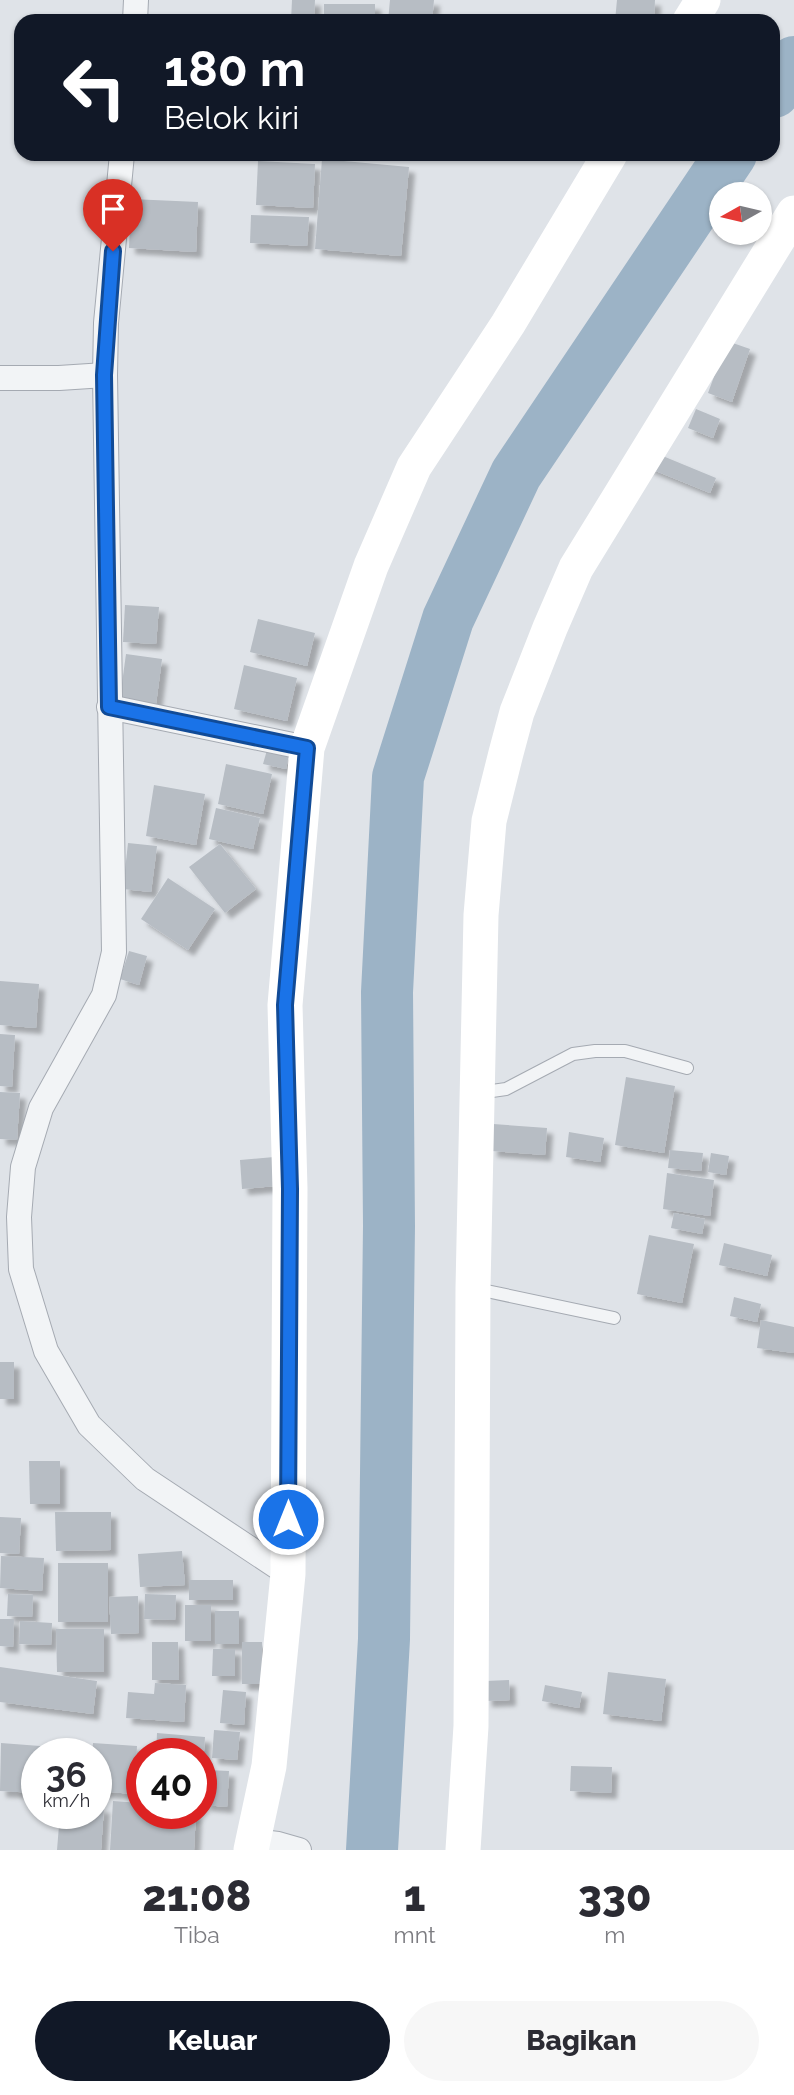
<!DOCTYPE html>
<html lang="id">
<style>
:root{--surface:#fff;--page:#f7f7f7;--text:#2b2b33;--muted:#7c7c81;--accent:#111827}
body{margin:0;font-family:Raleway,sans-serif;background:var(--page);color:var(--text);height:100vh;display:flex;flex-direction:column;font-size:26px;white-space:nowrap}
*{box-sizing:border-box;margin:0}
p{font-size:23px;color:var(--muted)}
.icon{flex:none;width:38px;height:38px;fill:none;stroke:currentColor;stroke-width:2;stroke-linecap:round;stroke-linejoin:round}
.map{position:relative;height:1850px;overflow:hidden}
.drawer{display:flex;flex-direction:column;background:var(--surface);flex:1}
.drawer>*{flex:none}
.guide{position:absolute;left:14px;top:14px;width:766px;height:147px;border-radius:21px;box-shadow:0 2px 5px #0004;background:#111827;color:#fff;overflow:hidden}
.needle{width:46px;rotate:262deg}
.fabs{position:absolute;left:709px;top:182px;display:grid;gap:14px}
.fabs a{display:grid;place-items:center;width:63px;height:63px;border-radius:50%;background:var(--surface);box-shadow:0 2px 5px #0004;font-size:35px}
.speed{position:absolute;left:21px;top:1738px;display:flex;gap:14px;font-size:35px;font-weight:700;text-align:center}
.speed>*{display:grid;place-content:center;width:91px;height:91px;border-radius:50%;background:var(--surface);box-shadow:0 2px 5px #0004;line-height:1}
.speed small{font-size:18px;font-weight:400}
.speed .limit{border:10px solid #d22;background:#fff;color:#111}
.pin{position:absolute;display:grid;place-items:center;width:60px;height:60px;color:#fff;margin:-72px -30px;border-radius:50% 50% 50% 0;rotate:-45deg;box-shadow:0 0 7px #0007}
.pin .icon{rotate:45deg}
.me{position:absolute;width:77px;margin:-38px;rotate:0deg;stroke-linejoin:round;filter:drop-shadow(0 0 5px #0008)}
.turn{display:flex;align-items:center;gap:24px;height:147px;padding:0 35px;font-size:32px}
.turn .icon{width:91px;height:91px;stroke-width:2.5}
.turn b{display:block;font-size:49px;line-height:60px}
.eta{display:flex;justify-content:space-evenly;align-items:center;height:119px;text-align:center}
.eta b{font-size:42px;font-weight:800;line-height:49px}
.cta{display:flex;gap:14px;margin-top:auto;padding:14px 35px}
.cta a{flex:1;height:80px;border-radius:42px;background:var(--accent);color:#fff;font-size:28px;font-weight:800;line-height:80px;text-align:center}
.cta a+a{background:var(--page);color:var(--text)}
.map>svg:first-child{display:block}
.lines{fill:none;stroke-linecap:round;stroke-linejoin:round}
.river{stroke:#9cb3c6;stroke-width:52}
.building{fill:#b7bdc4;filter:url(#shadow)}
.lane-casing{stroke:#a5aab2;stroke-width:14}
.street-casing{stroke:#a5aab2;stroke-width:26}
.lane{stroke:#f2f4f6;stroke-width:12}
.street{stroke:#f2f4f6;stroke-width:24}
.secondary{stroke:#fff;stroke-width:35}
.route-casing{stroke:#114b97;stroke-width:18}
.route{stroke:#1a73e8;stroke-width:12}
</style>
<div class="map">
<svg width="794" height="1850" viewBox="0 0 794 1850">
<defs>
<filter id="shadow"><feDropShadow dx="6" dy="6" stdDeviation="2" flood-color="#0004"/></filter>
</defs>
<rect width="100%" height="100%" fill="#dfe3e8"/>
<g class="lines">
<g class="river">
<path d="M774 92 794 62"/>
<path d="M372 1850 384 1639 389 1226 387 992 398 777 448 619 516 474 731 154"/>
</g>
</g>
<g class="building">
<path d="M292 0H315L314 21H291Z"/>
<path d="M390 0H434L432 21H388Z"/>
<path d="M617 0H655L654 21H615Z"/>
<rect x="324" y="4" width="51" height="17"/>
<path d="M322 159 409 167 401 256 315 249Z"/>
<path d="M258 161 315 164 313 208 256 205Z"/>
<path d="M131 199 198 202 196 252 129 248Z"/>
<path d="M251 215 309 217 307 246 250 243Z"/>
<path d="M727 341 750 349 732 402 708 393Z"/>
<path d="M696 409 720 419 713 438 688 428Z"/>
<path d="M653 452 716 478 710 493 646 467Z"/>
<path d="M125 605 159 607 156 644 123 642Z"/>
<path d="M258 619 315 633 307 666 250 652Z"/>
<path d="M126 654 162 659 156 704 120 698Z"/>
<path d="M244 665 297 678 287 721 234 709Z"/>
<path d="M267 750 289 755 286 769 263 764Z"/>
<path d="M226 764 272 774 263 814 218 804Z"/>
<path d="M154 785 205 794 196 845 146 836Z"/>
<path d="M216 808 260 818 253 849 209 839Z"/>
<path d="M128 843 157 846 151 892 123 889Z"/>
<path d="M220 844 256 889 225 913 189 867Z"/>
<path d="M168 878 215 909 188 950 141 919Z"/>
<path d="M129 951 147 956 139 985 120 979Z"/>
<path d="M0 981 39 984 36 1028 0 1025Z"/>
<path d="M0 1034 15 1035 12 1087 0 1086Z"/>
<path d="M626 1077 675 1086 664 1153 615 1145Z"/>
<path d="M0 1092 20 1093 17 1140 0 1139Z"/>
<path d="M493 1124 547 1128 545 1155 491 1151Z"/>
<path d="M569 1132 604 1138 600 1162 566 1157Z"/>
<path d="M670 1150 703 1153 701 1171 668 1168Z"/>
<path d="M711 1153 729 1156 726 1175 708 1172Z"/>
<path d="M274 1157 276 1186 242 1189 240 1160Z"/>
<path d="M667 1173 714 1180 710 1216 663 1209Z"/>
<path d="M674 1213 705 1219 702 1234 671 1228Z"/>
<path d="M649 1235 694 1244 682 1303 637 1294Z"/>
<path d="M724 1243 772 1255 767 1276 719 1265Z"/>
<path d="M734 1297 761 1304 757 1322 730 1316Z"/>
<path d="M761 1320 794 1327V1353L757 1348Z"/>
<rect x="0" y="1362" width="14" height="37"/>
<path d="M29 1461H60V1504H30Z"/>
<path d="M55 1512H111V1550L56 1551Z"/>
<path d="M0 1517 21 1518 19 1554 0 1553Z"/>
<path d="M182 1551 185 1585 140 1587 138 1554Z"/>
<path d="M1 1556 44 1558 42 1591 0 1588Z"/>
<rect x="58" y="1563" width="50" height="59"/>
<rect x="189" y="1580" width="44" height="20"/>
<path d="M8 1594 33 1595 32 1617 7 1616Z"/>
<path d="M145 1594 176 1595 175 1620 144 1619Z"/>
<path d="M138 1596 139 1633 111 1634 109 1597Z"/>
<rect x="185" y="1605" width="26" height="36"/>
<rect x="215" y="1611" width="24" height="33"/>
<path d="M0 1619H14L13 1647 0 1646Z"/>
<path d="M20 1621 52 1623 51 1645 19 1644Z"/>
<path d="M56 1629H104V1672H57Z"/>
<path d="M152 1642H178L179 1680H152Z"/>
<rect x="242" y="1642" width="20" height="42"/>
<path d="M213 1649H235V1676H212Z"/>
<path d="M0 1667 97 1681 93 1714 0 1702Z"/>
<path d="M608 1672 666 1679 661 1721 603 1714Z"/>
<path d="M509 1680 510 1700 486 1701 485 1681Z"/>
<path d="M155 1683 186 1685 184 1722 126 1718 128 1692 154 1694Z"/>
<path d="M545 1685 582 1692 579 1708 542 1701Z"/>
<path d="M223 1690 246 1692 244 1725 220 1723Z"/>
<path d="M214 1730 240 1732 237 1760 212 1758Z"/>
<path d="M157 1733 205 1737 203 1765H201V1754H156Z"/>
<path d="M60 1742 87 1744 86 1754H59Z"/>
<path d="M1 1743 53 1747 52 1754H37V1793L0 1791Z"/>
<path d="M93 1743 137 1746 134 1794 96 1791V1754H92Z"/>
<path d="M571 1766 612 1767 611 1793 570 1791Z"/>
<path d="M208 1770 229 1771 227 1807 205 1805Z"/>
<path d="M113 1801 142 1803V1813H196L194 1850H110Z"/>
<path d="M96 1807H104L101 1850H57L60 1813H96Z"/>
</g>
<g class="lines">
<g class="lane-casing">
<g id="lane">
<path d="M478 1093 506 1089 573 1054 595 1051H625L687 1068"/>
<path d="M477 1289 614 1318"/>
</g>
</g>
<g class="street-casing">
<g id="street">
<path d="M135 21 136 0"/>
<path d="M122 154 106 323 105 375 114 952 104 995 41 1108 23 1167 19 1217 21 1269 46 1351 89 1425 145 1479 288 1574"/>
<path d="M0 378H59L105 375"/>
<path d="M109 707 307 748"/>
<path d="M253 1841 278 1844 299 1850"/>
</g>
</g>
<use href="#lane" class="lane"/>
<use href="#street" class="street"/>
<g class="secondary">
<path d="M690 21 703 0"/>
<path d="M251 1850 269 1766 288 1574 290 1189 285 1005 307 748 371 566 414 467 508 324 610 154"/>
<path d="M463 1850 471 1726 473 1288 481 915 489 821 506 753 517 712 550 628 576 568 794 213"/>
</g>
</g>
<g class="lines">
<g class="route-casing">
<path id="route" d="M113 251 104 375 109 707 307 748 285 1005 290 1189 288 1519"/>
</g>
<use href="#route" class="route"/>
</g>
</svg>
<div class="fabs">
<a><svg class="needle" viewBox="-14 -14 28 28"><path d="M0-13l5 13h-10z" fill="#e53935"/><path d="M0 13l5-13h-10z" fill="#7c7c81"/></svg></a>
</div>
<div class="speed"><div>36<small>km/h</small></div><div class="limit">40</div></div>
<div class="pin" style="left:113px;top:251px;background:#d93025"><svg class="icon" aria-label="arrive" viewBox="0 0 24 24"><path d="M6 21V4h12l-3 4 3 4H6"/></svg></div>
<svg class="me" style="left:288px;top:1519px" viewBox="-20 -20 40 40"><circle r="17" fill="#1a73e8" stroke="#fff" stroke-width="3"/><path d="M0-11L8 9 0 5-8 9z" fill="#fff"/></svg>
<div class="guide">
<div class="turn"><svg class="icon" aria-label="left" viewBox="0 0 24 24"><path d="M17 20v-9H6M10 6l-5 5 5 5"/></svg><div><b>180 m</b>Belok kiri</div></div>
</div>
</div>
<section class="drawer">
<div class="eta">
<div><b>21:08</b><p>Tiba</p></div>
<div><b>1</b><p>mnt</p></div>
<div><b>330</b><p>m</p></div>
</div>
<div class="cta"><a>Keluar</a><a>Bagikan</a></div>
</section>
